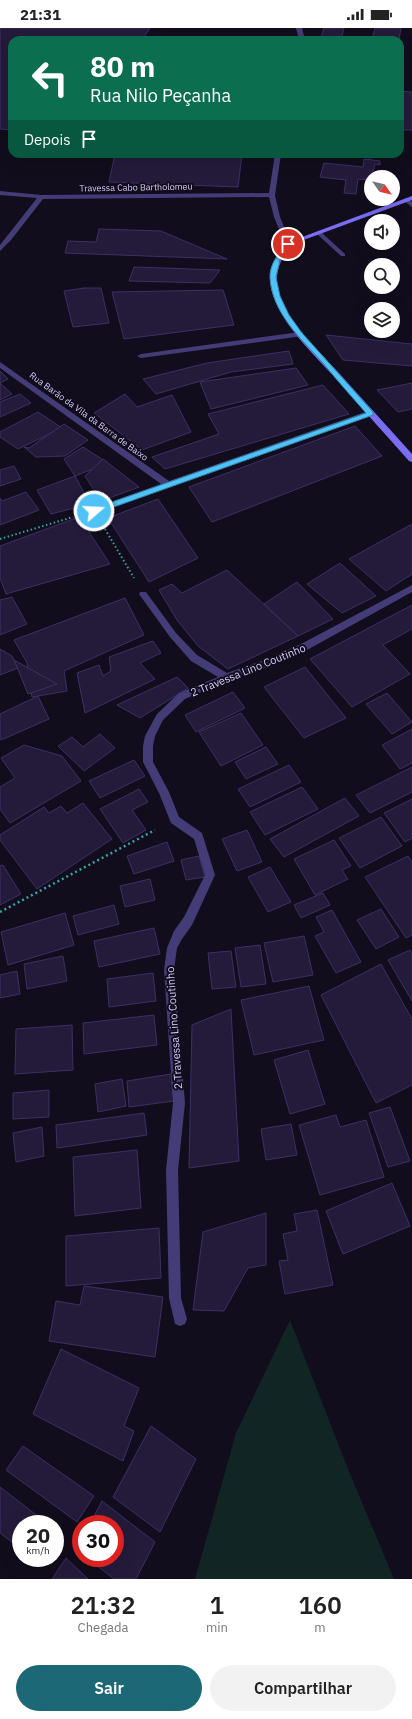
<!DOCTYPE html>
<html lang="pt">
<meta charset="utf-8">
<style>
:root{--surface:#fff;--page:#f2f2f2;--text:#222;--muted:#767676;--accent:#1c6877}
body{margin:0;font-family:"IBM Plex Sans",sans-serif;background:var(--page);color:var(--text);height:100vh;display:flex;flex-direction:column;font-size:15px;white-space:nowrap}
*{box-sizing:border-box;margin:0}
p{font-size:13px;color:var(--muted)}
.icon{flex:none;width:22px;height:22px;fill:none;stroke:currentColor;stroke-width:2;stroke-linecap:round;stroke-linejoin:round}
.map{position:relative;height:1551px;overflow:hidden}
.details{display:flex;flex-direction:column;background:var(--surface);flex:1}
.details>*{flex:none}
.hud{position:absolute;left:8px;top:8px;width:396px;height:122px;border-radius:12px;box-shadow:0 4px 16px #0002;background:#0b6e4f;color:#fff;overflow:hidden}
.needle{width:26px;rotate:124deg}
.buttons{position:absolute;left:364px;top:142px;display:grid;gap:8px}
.buttons a{display:grid;place-items:center;width:36px;height:36px;border-radius:50%;background:var(--surface);box-shadow:0 4px 16px #0002;font-size:20px}
.speed{position:absolute;left:12px;top:1487px;display:flex;gap:8px;font-size:20px;font-weight:700;text-align:center}
.speed>*{display:grid;place-content:center;width:52px;height:52px;border-radius:50%;background:var(--surface);box-shadow:0 4px 16px #0002;line-height:1}
.speed small{font-size:10px;font-weight:400}
.speed .limit{border:6px solid #d22;background:#fff;color:#111}
.pin{position:absolute;display:grid;place-items:center;width:34px;height:34px;color:#fff;margin:-17px;border:2px solid #fff;border-radius:50%;box-shadow:0 1px 4px #0007}
.me{position:absolute;width:44px;margin:-22px;rotate:71deg;stroke-linejoin:round;filter:drop-shadow(0 0 3px #0008)}
.turn{display:flex;align-items:center;gap:14px;height:84px;padding:0 16px;font-size:18px}
.turn .icon{width:52px;height:52px;stroke-width:2.5}
.turn b{display:block;font-size:28px;line-height:34px}
.then{display:flex;align-items:center;height:38px;padding:0 16px;background:#0003;gap:8px;font-size:15px}
.eta{display:flex;justify-content:space-evenly;align-items:center;height:68px;text-align:center}
.eta b{font-size:24px;font-weight:600;line-height:28px}
.button{display:flex;gap:8px;margin-top:auto;padding:8px 16px}
.button a{flex:1;height:46px;border-radius:24px;background:var(--accent);color:#fff;font-size:16px;font-weight:600;line-height:46px;text-align:center}
.button a+a{background:var(--page);color:var(--text)}
.status{display:flex;justify-content:space-between;align-items:center;height:28px;padding:0 20px;background:var(--surface);direction:ltr}
.status svg{height:11px;fill:currentColor}
.map>svg:first-child{display:block}
.green{fill:#112525}
.building{fill:#241b3b;stroke:#3e2f65}
.lines{fill:none;stroke-linecap:round;stroke-linejoin:round}
.path-far1{stroke:#37a3a4;stroke-width:2;stroke-dasharray:1.5 2.5;stroke-linecap:butt}
.path{stroke:#37a3a4;stroke-width:2.5;stroke-dasharray:2 3;stroke-linecap:butt}
.service{fill:#433c77;fill-rule:evenodd}
.minor{fill:#433c77;fill-rule:evenodd}
.secondary{fill:#796df2;fill-rule:evenodd}
.route{fill:#4fc3f7;stroke:#337fa1}
.labels{text-anchor:middle;dominant-baseline:central;stroke-width:4;stroke-linejoin:round;paint-order:stroke}
.far-street-label{font-size:9px;fill:#d5cdfa;stroke:#110d1c}
.street-label{font-size:11px;fill:#d5cdfa;stroke:#110d1c}
</style>
<div class="status"><b>21:31</b><svg viewBox="0 0 49 12"><path d="M0 12V9h3v3zM5 12V6h3v6zM10 12V3h3v9zM15 12V0h3v12zM26 1h20v11H26zM47 4h2v5h-2z"/></svg></div>
<div class="map">
<svg width="412" height="1551" viewBox="0 0 412 1551">
<rect width="100%" height="100%" fill="#110d1c"/>
<path class="green" d="M290 1292 348 1441 394 1551H195L236 1405Z"/>
<g class="building">
<path d="M0 0H150L142 12H12V102L0 101Z"/>
<path d="M324 0H344L341 12H320Z"/>
<path d="M375 0H401L399 12H372Z"/>
<path d="M400 63 412 64V102H400Z"/>
<path d="M115 126H242L238 159 109 154Z"/>
<path d="M324 126H373L372 130Z"/>
<path d="M364 131 380 133V137L375 136 371 152 358 151 356 166 344 165 346 152 320 149 324 135 363 139Z"/>
<path d="M99 201 161 203 227 231 65 225 68 213 96 214Z"/>
<path d="M134 239 220 242 210 255 129 253Z"/>
<path d="M84 260H101L109 295 73 299 64 263Z"/>
<path d="M223 262 234 297 124 311 112 264Z"/>
<path d="M326 307 412 316V338L343 332Z"/>
<path d="M289 323 293 336 231 344 156 366 143 351 207 335Z"/>
<path d="M296 340 308 357 211 381 200 354Z"/>
<path d="M0 343 8 351 0 355Z"/>
<path d="M0 355 12 366 0 372Z"/>
<path d="M412 355V381L398 384 377 362Z"/>
<path d="M323 357 349 386 165 441 152 429 219 406 208 386Z"/>
<path d="M20 366 31 375 0 389V374Z"/>
<path d="M125 366 137 379 172 367 191 404 142 422 94 385Z"/>
<path d="M38 384 62 400 18 421 0 409V404Z"/>
<path d="M64 396 88 412 65 428 36 429 24 419 29 420Z"/>
<path d="M355 398 382 428 212 494 189 459Z"/>
<path d="M83 419 108 435 75 448 64 431Z"/>
<path d="M103 431 108 435 139 459 101 473 85 448Z"/>
<path d="M14 438 21 451 0 458V442Z"/>
<path d="M75 448 90 476 51 486 37 462Z"/>
<path d="M26 464 39 482 0 497V470L2 473Z"/>
<path d="M158 471 198 530 149 554 108 490Z"/>
<path d="M79 489 110 536 6 566 0 550V518Z"/>
<path d="M412 496V546L386 563 349 531Z"/>
<path d="M340 535 376 568 342 585 307 556Z"/>
<path d="M227 542 298 608 228 641 198 618 177 592 159 562 172 556 182 565Z"/>
<path d="M297 554 333 591 298 608 264 576Z"/>
<path d="M12 569 27 596 0 607V572Z"/>
<path d="M125 570 144 607 64 643 67 663 32 669 27 635 14 612Z"/>
<path d="M412 577V601L383 617 410 646 352 679 310 631Z"/>
<path d="M153 613 161 625 140 635 155 651 85 685 77 645 99 637 103 648 111 643 109 629Z"/>
<path d="M0 621 12 628 18 640 0 647Z"/>
<path d="M14 632 57 656 28 666Z"/>
<path d="M305 639 346 690 304 710 264 659Z"/>
<path d="M177 649 188 660 140 690 117 677Z"/>
<path d="M233 664 245 680 196 704 185 687Z"/>
<path d="M387 665 412 694 392 706 366 676Z"/>
<path d="M38 668 49 691 1 712 0 710V686Z"/>
<path d="M241 685 263 717 221 738 199 704Z"/>
<path d="M412 701V735L400 741 382 717Z"/>
<path d="M100 706 115 720 84 743 58 718 72 709 83 719Z"/>
<path d="M24 717 62 728 81 753 10 795 0 781V759L15 750 1 730Z"/>
<path d="M266 719 278 736 246 751 235 734Z"/>
<path d="M134 732 145 748 100 770 89 753Z"/>
<path d="M289 737 301 754 250 779 238 761Z"/>
<path d="M412 739V764L370 785 356 767Z"/>
<path d="M302 759 318 781 265 807 250 784Z"/>
<path d="M139 761 148 774 132 782 146 802 123 815 100 781Z"/>
<path d="M345 770 359 788 284 829 270 811Z"/>
<path d="M412 771V810L405 814 384 785Z"/>
<path d="M83 775 112 811 37 861 0 812V807L44 779 49 785 61 778 67 785Z"/>
<path d="M381 789 402 818 360 840 339 810Z"/>
<path d="M247 802 262 834 237 843 222 811Z"/>
<path d="M334 812 351 838 342 842 348 851 315 867 294 831Z"/>
<path d="M167 814 174 833 134 846 127 828Z"/>
<path d="M199 828 205 849 186 852 181 832Z"/>
<path d="M408 828 412 834V907L406 910 365 849Z"/>
<path d="M3 837 21 866 0 877V838Z"/>
<path d="M270 839 291 874 268 884 248 849Z"/>
<path d="M150 851 155 872 125 879 120 858Z"/>
<path d="M323 865 330 877 301 890 294 877Z"/>
<path d="M114 877 119 896 78 907 73 888Z"/>
<path d="M381 881 399 909 376 921 357 892Z"/>
<path d="M332 882 361 934 336 945 315 908 324 904 316 889Z"/>
<path d="M65 885 74 917 8 937 1 904Z"/>
<path d="M154 900 160 926 99 939 94 913Z"/>
<path d="M304 908 313 947 273 954 264 915Z"/>
<path d="M260 917 266 956 241 959 235 920Z"/>
<path d="M410 922 412 925V973L388 932Z"/>
<path d="M231 923 236 959 212 961 208 925Z"/>
<path d="M63 928 67 953 27 961 24 936Z"/>
<path d="M381 936 412 991V1057L376 1075 321 967Z"/>
<path d="M17 943 20 966 0 970V947Z"/>
<path d="M153 945 156 973 109 979 107 951Z"/>
<path d="M309 958 324 1012 254 1027 241 972Z"/>
<path d="M231 981 239 1133 189 1140 192 997Z"/>
<path d="M154 987 157 1017 84 1026 83 995Z"/>
<path d="M72 997 73 1042 15 1046 16 1001Z"/>
<path d="M308 1022 325 1076 290 1086 274 1032Z"/>
<path d="M171 1046 174 1073 129 1079 127 1053Z"/>
<path d="M122 1051 126 1078 98 1084 95 1056Z"/>
<path d="M49 1062V1089L13 1091V1065Z"/>
<path d="M390 1079 410 1133 388 1139 369 1085Z"/>
<path d="M144 1085 147 1107 57 1120 56 1097Z"/>
<path d="M336 1087 340 1099 366 1092 384 1149 320 1167 299 1097Z"/>
<path d="M291 1096 297 1127 266 1132 261 1101Z"/>
<path d="M42 1099 44 1128 16 1134 13 1105Z"/>
<path d="M137 1122 141 1180 75 1188 73 1129Z"/>
<path d="M392 1155 410 1198 343 1226 326 1183Z"/>
<path d="M317 1182 333 1257 285 1266 279 1233 288 1232 283 1206 297 1203 294 1186Z"/>
<path d="M266 1185V1237L248 1240 224 1283 193 1282 203 1204Z"/>
<path d="M159 1200 161 1250 66 1258V1208Z"/>
<path d="M84 1258 163 1269 155 1329 49 1313 56 1273 80 1277Z"/>
<path d="M61 1321 139 1360 124 1398 134 1403 123 1433 33 1386Z"/>
<path d="M151 1398 196 1431 160 1504 113 1469Z"/>
<path d="M23 1418 94 1468 77 1494 6 1442Z"/>
<path d="M0 1459 48 1496H21V1521L0 1505Z"/>
<path d="M102 1473 155 1514 136 1551H114L87 1530H115V1496H90Z"/>
<path d="M66 1530 88 1551H52Z"/>
</g>
<g class="lines">
<g class="path-far1">
<path d="M105 501 134 550"/>
<path d="M0 511 73 489"/>
</g>
<path class="path" d="M0 884 155 802"/>
<g class="service">
<path d="M406 170 412 174V179L403 172Z"/>
<path d="M317 204H321L345 226V228H341L317 206Z"/>
<path d="M300 304H303V308L141 330 137 328 141 326Z"/>
</g>
<g class="minor">
<path d="M296 0H302L305 12H299Z"/>
<path d="M275 126H281L275 167 280 189 291 216 290 217 285 216 274 189 269 169 43 171 11 212 0 223V217L37 170 0 167V163L41 167 269 165Z"/>
<path d="M0 334 169 453 368 383 371 382 375 385 374 387 94 486 91 485 90 483 91 481 161 456 0 340Z"/>
<path d="M412 557V564L307 622 273 637 229 652 185 671 163 692 155 708 153 718V734L169 764 179 789 202 805 215 847 192 897 182 911 177 920 174 942 185 1075 178 1142 181 1270 187 1291 185 1296 180 1298 175 1296 169 1270 166 1142 173 1075 164 942 167 920 174 903 184 889 205 847 194 811 171 795 159 765 143 734V718L145 708 157 686 179 665 218 649 191 633 170 609 139 566 140 564H146L176 605 197 627 227 645 267 631 301 616Z"/>
</g>
<path class="secondary" d="M412 168V172L290 217C281 232 274 244 278 262 287 295 317 321 339 345 363 372 388 399 412 426V434L409 433C387 408 364 383 342 357 318 330 273 291 270 253 269 237 277 227 286 215Z"/>
</g>
<path class="route" d="M286 215 291 216 280 232 276 249 280 268 289 287 302 305 373 384V387L97 485H92V481L366 385C351 368 336 351 322 334 300 310 272 284 270 250 269 237 279 225 286 215Z"/>
<g class="labels">
<g class="far-street-label">
<text transform="translate(136 159) rotate(-1)">Travessa Cabo Bartholomeu</text>
<text transform="translate(89 388) rotate(36)">Rua Barão da Vila da Barra de Baixo</text>
</g>
<g class="street-label">
<text transform="translate(248 642) rotate(-22)">2 Travessa Lino Coutinho</text>
<text transform="translate(174 1000) rotate(-94)">2 Travessa Lino Coutinho</text>
</g>
</g>
</svg>
<div class="buttons">
<a><svg class="needle" viewBox="-14 -14 28 28"><path d="M0-13l5 13h-10z" fill="#e53935"/><path d="M0 13l5-13h-10z" fill="#767676"/></svg></a>
<a><svg class="icon" aria-label="sound" viewBox="0 0 24 24"><path d="M4 9h4l5-4v14l-5-4H4zM17 9q2 3 0 6"/></svg></a>
<a><svg class="icon" aria-label="search" viewBox="0 0 24 24"><circle cx="10" cy="10" r="6"/><path d="M15 15l6 6"/></svg></a>
<a><svg class="icon" aria-label="layers" viewBox="0 0 24 24"><path d="M12 4l9 5-9 5-9-5zM3 14l9 5 9-5"/></svg></a>
</div>
<div class="speed"><div>20<small>km/h</small></div><div class="limit">30</div></div>
<div class="pin" style="left:288px;top:216px;background:#d93025"><svg class="icon" aria-label="arrive" viewBox="0 0 24 24"><path d="M6 21V4h12l-3 4 3 4H6"/></svg></div>
<svg class="me" style="left:94px;top:483px" viewBox="-20 -20 40 40"><circle r="17" fill="#4fc3f7" stroke="#fff" stroke-width="3"/><path d="M0-11L8 9 0 5-8 9z" fill="#fff"/></svg>
<div class="hud">
<div class="turn"><svg class="icon" aria-label="left" viewBox="0 0 24 24"><path d="M17 20v-9H6M10 6l-5 5 5 5"/></svg><div><b>80 m</b>Rua Nilo Peçanha</div></div>
<div class="then">Depois<svg class="icon" aria-label="arrive" viewBox="0 0 24 24"><path d="M6 21V4h12l-3 4 3 4H6"/></svg></div>
</div>
</div>
<section class="details">
<div class="eta">
<div><b>21:32</b><p>Chegada</p></div>
<div><b>1</b><p>min</p></div>
<div><b>160</b><p>m</p></div>
</div>
<div class="button"><a>Sair</a><a>Compartilhar</a></div>
</section>
